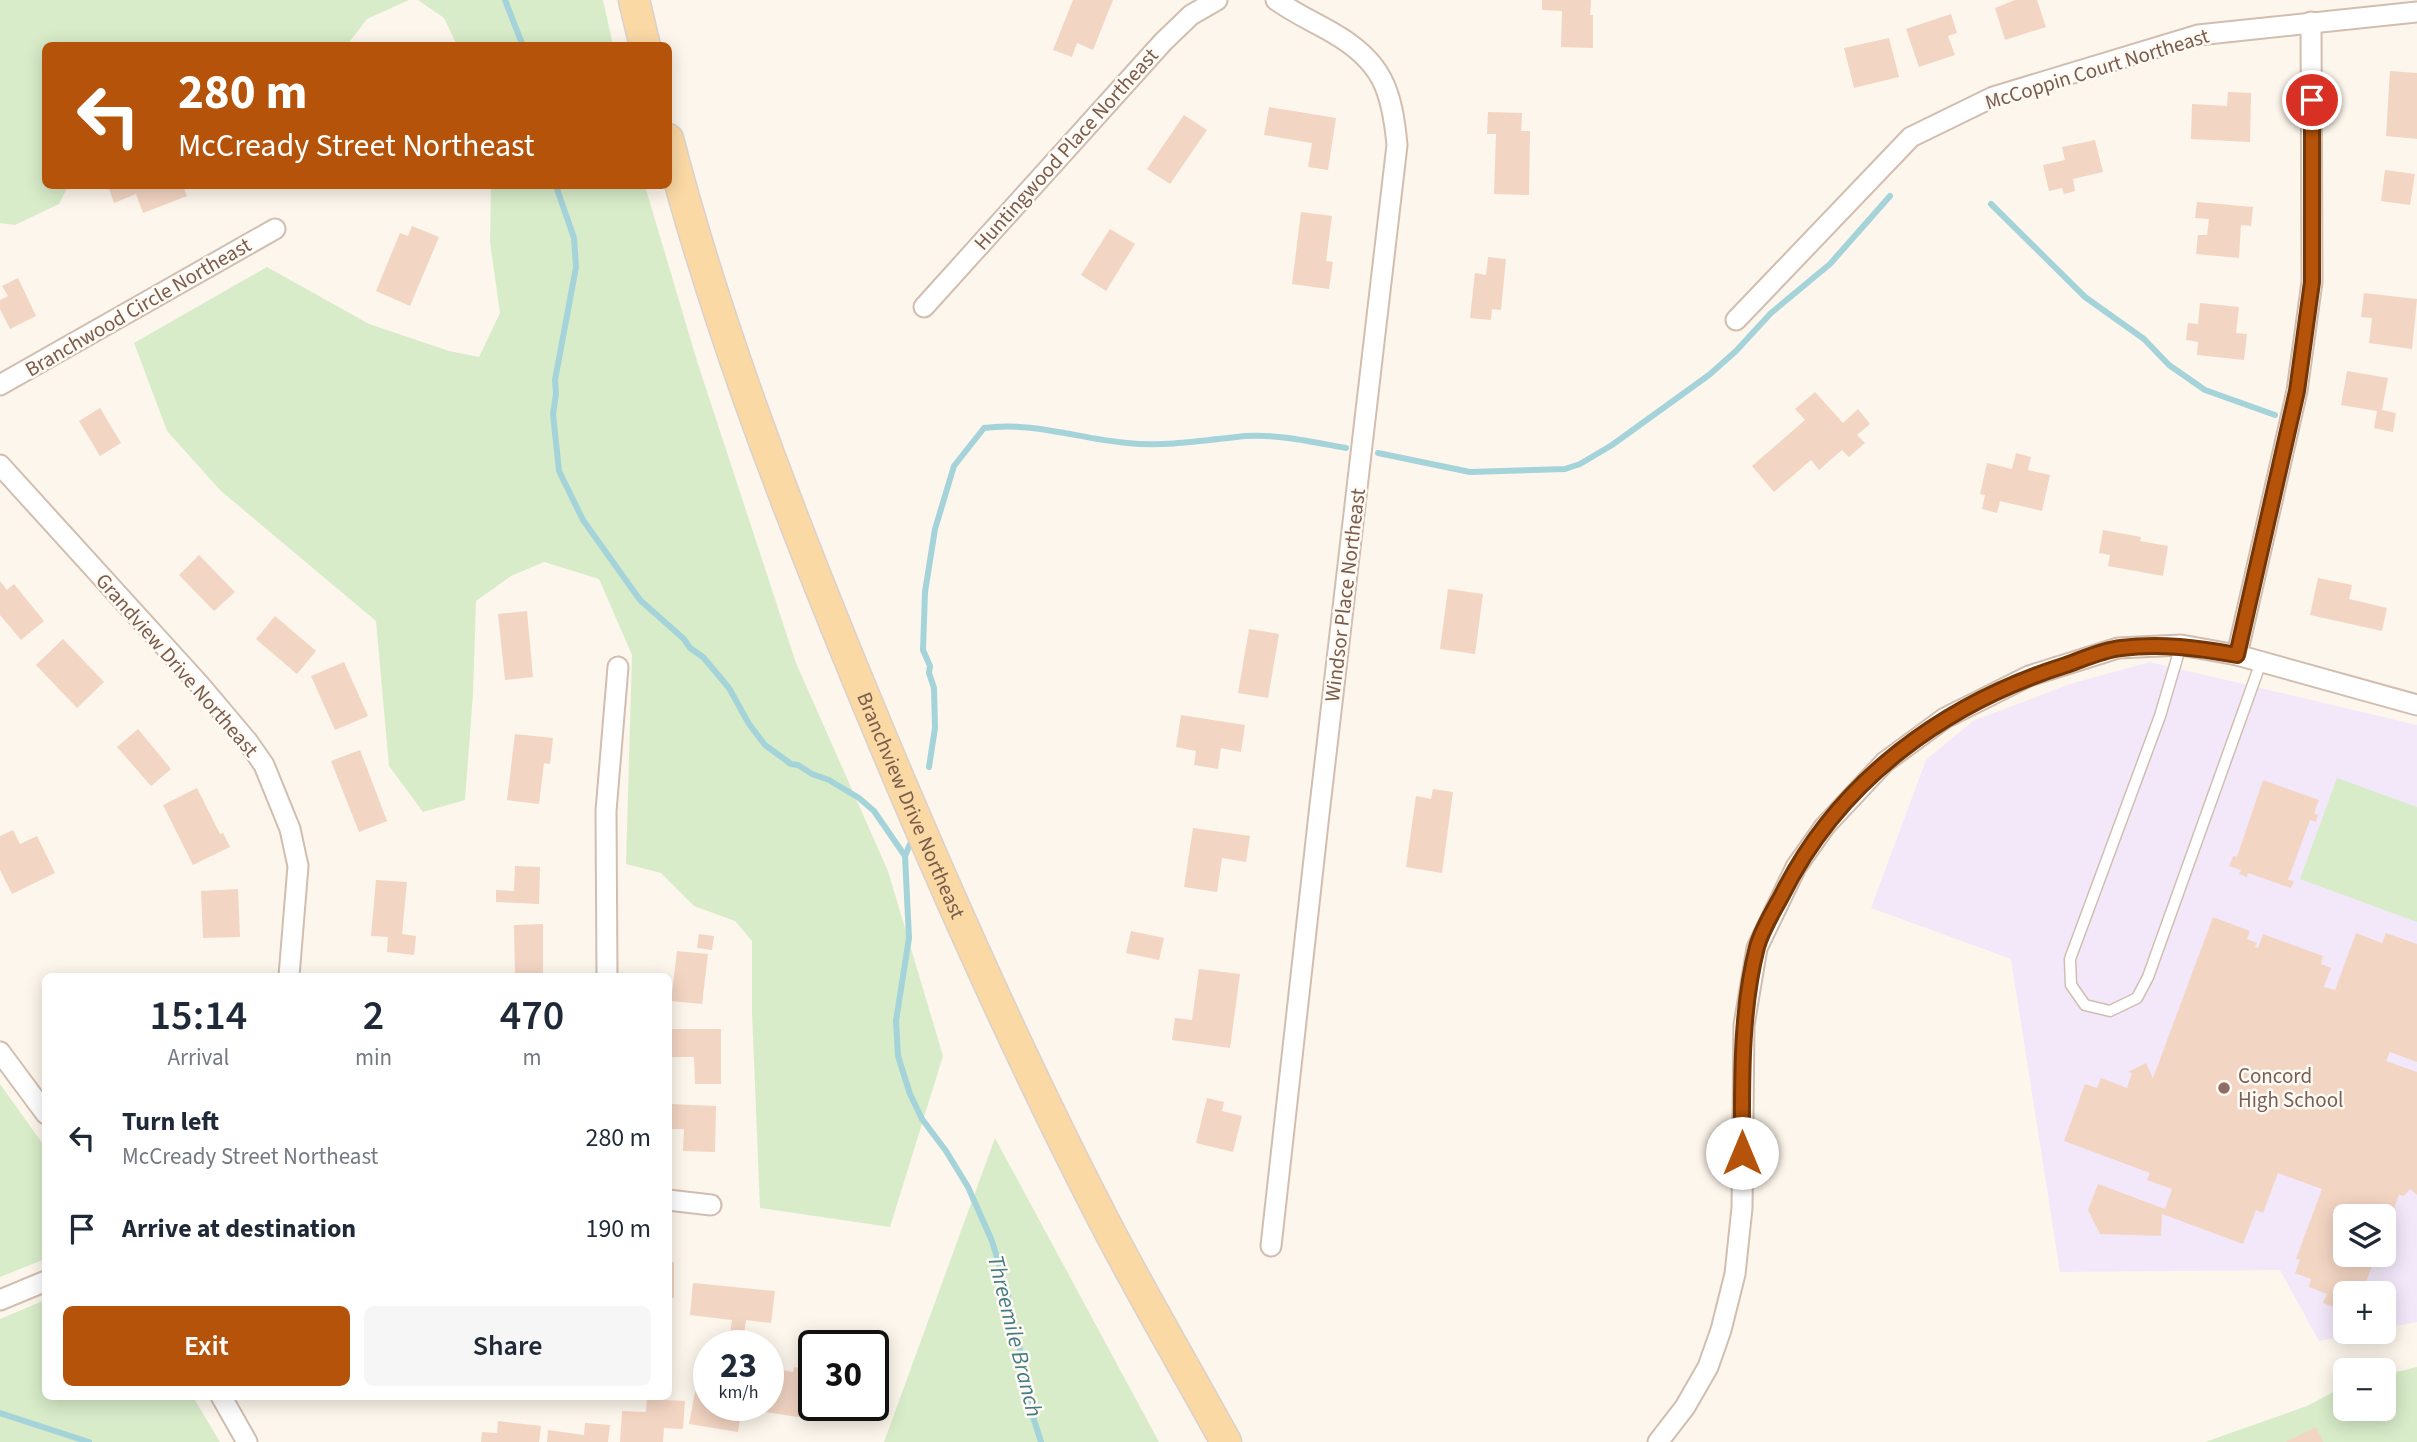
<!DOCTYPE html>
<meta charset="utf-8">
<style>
:root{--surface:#fff;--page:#f6f6f7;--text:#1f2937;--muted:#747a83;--accent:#b45309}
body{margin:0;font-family:"Source Sans 3",sans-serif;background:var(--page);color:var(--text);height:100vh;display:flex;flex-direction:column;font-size:26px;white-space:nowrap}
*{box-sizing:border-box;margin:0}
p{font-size:23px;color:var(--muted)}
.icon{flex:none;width:38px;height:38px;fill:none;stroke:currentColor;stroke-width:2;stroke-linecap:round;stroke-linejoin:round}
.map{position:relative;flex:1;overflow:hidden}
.panel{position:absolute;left:42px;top:973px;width:630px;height:427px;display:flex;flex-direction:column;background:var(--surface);border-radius:10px;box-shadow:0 4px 18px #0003}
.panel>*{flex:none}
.top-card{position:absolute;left:42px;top:42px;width:630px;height:147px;border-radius:10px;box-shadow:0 4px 18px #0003;background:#b45309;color:#fff;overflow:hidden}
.tools{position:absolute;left:2333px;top:1204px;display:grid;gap:14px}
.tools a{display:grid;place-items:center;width:63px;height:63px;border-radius:10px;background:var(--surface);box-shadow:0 4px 18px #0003;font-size:35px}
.speed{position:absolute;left:693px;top:1330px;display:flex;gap:14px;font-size:35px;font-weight:700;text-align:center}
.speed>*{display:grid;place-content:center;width:91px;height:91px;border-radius:50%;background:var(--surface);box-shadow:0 4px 18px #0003;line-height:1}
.speed small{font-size:18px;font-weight:400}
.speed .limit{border:4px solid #111;border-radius:10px;background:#fff;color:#111}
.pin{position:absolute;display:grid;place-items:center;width:60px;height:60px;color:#fff;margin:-30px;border:4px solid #fff;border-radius:50%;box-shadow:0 2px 7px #0007}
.me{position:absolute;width:77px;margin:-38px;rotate:0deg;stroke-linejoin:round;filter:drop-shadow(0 0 5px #0008)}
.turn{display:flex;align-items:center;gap:24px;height:147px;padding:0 21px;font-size:32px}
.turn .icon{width:91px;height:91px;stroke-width:2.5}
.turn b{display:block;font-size:49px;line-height:60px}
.eta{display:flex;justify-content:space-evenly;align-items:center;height:119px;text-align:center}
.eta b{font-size:42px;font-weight:600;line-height:49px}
.button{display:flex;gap:14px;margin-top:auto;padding:14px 21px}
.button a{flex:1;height:80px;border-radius:10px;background:var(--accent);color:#fff;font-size:28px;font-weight:600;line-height:80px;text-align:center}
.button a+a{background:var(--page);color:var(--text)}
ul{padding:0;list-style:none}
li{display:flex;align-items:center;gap:21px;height:91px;padding:0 21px}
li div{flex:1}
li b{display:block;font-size:26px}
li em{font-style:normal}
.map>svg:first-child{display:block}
.education{fill:#f3e8fa;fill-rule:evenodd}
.green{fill:#d8ecc9}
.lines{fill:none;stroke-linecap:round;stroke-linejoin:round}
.stream{stroke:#a5d3da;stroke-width:6}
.building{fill:#f3d5c3}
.service-casing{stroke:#d1beb0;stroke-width:13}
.minor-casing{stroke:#d1beb0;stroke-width:23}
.primary-casing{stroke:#dad1cd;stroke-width:33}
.service{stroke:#fff;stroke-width:10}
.minor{stroke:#fff;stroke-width:19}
.primary{stroke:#fbd9a5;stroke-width:30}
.route-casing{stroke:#753606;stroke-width:18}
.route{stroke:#b45309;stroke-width:12}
.education-dot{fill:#8d6e63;stroke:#fffaf3;stroke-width:2.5}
.labels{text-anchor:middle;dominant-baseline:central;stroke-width:5;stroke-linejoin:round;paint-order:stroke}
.street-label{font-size:21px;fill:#7a5c4d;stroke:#fffaf3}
.education-label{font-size:21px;fill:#785e54;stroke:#fffaf3;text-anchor:start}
.water-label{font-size:23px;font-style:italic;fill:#437c86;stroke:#fffaf3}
</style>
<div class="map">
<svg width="2417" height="1442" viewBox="0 0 2417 1442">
<rect width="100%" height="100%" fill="#fdf6ec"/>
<path class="education" d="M2150 662 2417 725V1322L2384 1328V1293H2345V1332H2365L2319 1341 2280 1270 2060 1272 2011 959 1871 908 1926 760 1973 721 2070 684ZM2345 1216H2384V1255H2345Z"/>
<g class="green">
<path d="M0 0H409L367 19 347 45 46 46V186H68L59 204 15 225 0 223Z"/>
<path d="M418 0H603L613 45H457L444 18Z"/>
<path d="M491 186H645L697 361 796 663 888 871 943 1056 890 1227 760 1208 752 1013V941L735 921 694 906 661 873 626 864 632 655 599 579 544 562 511 576 476 601 473 694 465 800 423 812 389 766 376 621 221 491 167 431 134 343 267 267 369 324 449 351 479 357 500 313 490 242Z"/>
<path d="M2337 778 2417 807V922L2300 879Z"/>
<path d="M0 1084 45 1147V1259L0 1277Z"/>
<path d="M995 1138 1159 1442H884Z"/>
<path d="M45 1300 46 1396 193 1397 220 1442H0V1319Z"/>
<path d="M2417 1367V1442H2205L2307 1406 2345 1386V1409H2384V1375Z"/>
</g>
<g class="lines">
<g class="stream">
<path d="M505 0 523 46"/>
<path d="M556 186 574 238 576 267 555 380 556 394 553 414 559 471 583 520 640 600 684 639 690 648 703 657 729 688 749 724 765 745 791 764 798 765 812 774 829 780 859 798 874 811 905 856 909 938 896 1021 898 1056 910 1094 922 1119 946 1151 968 1187 992 1241 1008 1295 1010 1309 1025 1370 1024 1377 1032 1400 1030 1407 1041 1442"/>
<path d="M1991 204 2085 297 2144 339 2169 365 2205 390 2275 415"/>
<path d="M1378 453 1470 472 1565 469 1580 464 1612 445 1709 375 1736 351 1771 313 1830 264 1890 196"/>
<path d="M929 767 935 728 934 688 929 673 930 666 923 650 925 592 935 529 954 466 984 428C1031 421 1080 439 1127 443 1167 447 1206 440 1245 436 1279 434 1313 442 1346 448"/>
<path d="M905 856 910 844"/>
<path d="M0 1413 89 1442"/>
</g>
</g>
<g class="building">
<path d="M1073 0H1113L1093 50 1077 43 1072 57 1053 50Z"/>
<path d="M1542 0H1591L1590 15H1593V48L1561 47 1562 11 1542 10Z"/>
<path d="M2015 0H2037L2046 27 2005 40 1995 8Z"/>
<path d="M1951 14 1957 33 1948 36 1955 55 1919 67 1906 29Z"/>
<path d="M1889 38 1899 77 1854 88 1844 48Z"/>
<path d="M2390 71 2417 73V139L2386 136Z"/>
<path d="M2228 92 2251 93 2250 142 2191 139 2192 104 2227 106Z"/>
<path d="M1269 107 1336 118 1328 170 1308 167 1312 143 1264 135Z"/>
<path d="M1488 112 1522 113 1521 131H1530L1529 195 1494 194 1496 134H1487Z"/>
<path d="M1184 115 1207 130 1170 184 1147 169Z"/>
<path d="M2095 140 2103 172 2073 179 2075 191 2064 194 2062 188 2049 191 2043 165 2065 160 2062 147Z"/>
<path d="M2385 170 2415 174 2410 205 2381 201Z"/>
<path d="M108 186H183L187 196 143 213 136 194 114 203Z"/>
<path d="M2197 202 2253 207 2251 226 2241 225 2239 258 2196 254 2198 235H2207L2209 219 2195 218Z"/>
<path d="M1301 212 1332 216 1326 261 1333 262 1329 289 1292 284Z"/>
<path d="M412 226 439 237 410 306 376 291 400 233 408 236Z"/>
<path d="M1110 229 1135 244 1106 291 1081 275Z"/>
<path d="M1488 257 1506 259 1501 310 1492 309 1491 320 1470 318 1475 273 1486 275Z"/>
<path d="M18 278 36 316 10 329 0 309V300L8 296 2 286Z"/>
<path d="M2364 293 2417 299 2412 349 2369 343 2372 318 2361 317Z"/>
<path d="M2200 303 2239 307 2236 333 2247 334 2244 360 2197 355 2198 342 2186 340 2188 323 2198 324Z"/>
<path d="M2347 371 2388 378 2382 410 2396 413 2393 432 2374 428 2377 411 2341 405Z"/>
<path d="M1815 392 1843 423 1858 409 1870 424 1857 435 1865 443 1849 457 1842 450 1819 470 1811 460 1774 492 1752 466 1805 420 1795 409Z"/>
<path d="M100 408 121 443 100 456 79 421Z"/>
<path d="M2016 453 2031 457 2028 470 2050 475 2042 511 2000 501 1997 513 1982 509 1985 495 1980 494 1987 463 2012 469Z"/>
<path d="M2103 530 2141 537 2140 541 2168 546 2163 576 2108 566 2110 555 2099 553Z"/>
<path d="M199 555 235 592 214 611 179 575Z"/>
<path d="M2318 578 2352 585 2349 599 2387 608 2382 631 2310 615Z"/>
<path d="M0 581 7 590 14 584 44 621 21 640 0 615Z"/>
<path d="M1448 589 1483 594 1475 654 1440 649Z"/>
<path d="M527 611 533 677 505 680 498 614Z"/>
<path d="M275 616 316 651 297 674 256 639Z"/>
<path d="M1249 629 1279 634 1268 698 1238 693Z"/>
<path d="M63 639 104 682 77 708 36 665Z"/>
<path d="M344 662 368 716 335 730 311 676Z"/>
<path d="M1181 715 1245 725 1241 752 1221 748 1218 769 1194 765 1196 751 1176 747Z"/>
<path d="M138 729 171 769 151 786 117 747Z"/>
<path d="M515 734 553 738 550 764 544 763 539 804 507 800Z"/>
<path d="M360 750 387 821 359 832 331 761Z"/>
<path d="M2263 780 2319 800 2314 813 2318 815 2316 822 2310 820 2288 880 2294 881 2291 888 2248 873 2247 877 2239 874 2241 870 2229 866 2233 856 2237 857Z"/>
<path d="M197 788 220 834 223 833 230 847 193 865 163 805Z"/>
<path d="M1433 789 1453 792 1442 873 1406 867 1416 796 1431 799Z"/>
<path d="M1193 828 1250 836 1246 862 1222 858 1217 892 1184 887Z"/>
<path d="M13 830 20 844 37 836 55 873 12 894 0 870V836Z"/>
<path d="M515 866 540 867 539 904 496 902V890L514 891Z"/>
<path d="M376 880 407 882 402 934 416 936 414 955 387 952 388 937 371 936Z"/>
<path d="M238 889 240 937 203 938 201 891Z"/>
<path d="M2213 917 2250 931 2247 939 2257 943 2255 947 2258 948 2263 934 2323 956 2321 964 2331 968 2324 987 2335 990 2356 933 2382 943 2386 933 2417 944V1062L2390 1052 2386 1061 2417 1072V1195L2410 1189 2404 1196 2399 1195 2384 1235V1216H2345V1255H2376L2362 1293H2345V1311L2323 1303 2327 1294 2309 1287 2311 1279 2295 1273 2300 1260 2296 1259 2322 1189 2278 1173 2263 1213 2256 1210 2243 1244 2162 1214 2161 1236 2100 1234 2088 1210 2098 1184 2165 1209 2172 1189 2147 1180 2150 1173 2064 1141 2085 1084 2097 1088 2101 1078 2127 1088 2132 1073 2128 1072 2146 1063 2153 1078Z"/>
<path d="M543 924V976H515L514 925Z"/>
<path d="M1131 931 1164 938 1159 960 1126 953Z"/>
<path d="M699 934 714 936 712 950 697 948Z"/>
<path d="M677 951 708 954 702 1004 671 1001Z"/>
<path d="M1199 969 1240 974 1230 1048 1172 1040 1175 1018 1192 1020Z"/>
<path d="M669 1029H721V1084H695L694 1057H669Z"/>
<path d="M1207 1098 1224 1102 1222 1111 1242 1116 1233 1152 1196 1143Z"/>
<path d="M670 1104 716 1106 715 1152 683 1151 684 1129H669Z"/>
<rect x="668" y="1262" width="6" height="36"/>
<path d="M693 1283 775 1291 771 1323 746 1320 744 1335 730 1333 732 1320 690 1315Z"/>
<path d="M794 1367 814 1370V1397L810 1419 766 1412 773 1368 793 1372Z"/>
<path d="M695 1392 709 1394V1405H761L759 1415 741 1412 738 1432 689 1424Z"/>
<path d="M647 1399 685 1401 683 1429 664 1428 663 1442H620L622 1411 646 1412Z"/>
<path d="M498 1421 541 1426 539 1442H481L482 1432 497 1433Z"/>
<path d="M585 1423 610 1425 608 1442H547L548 1430 584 1435Z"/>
<path d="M2316 1427 2323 1442H2285Z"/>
</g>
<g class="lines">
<g class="service-casing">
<path id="service" d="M2181 645 2160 716 2070 959 2071 985 2085 1005 2110 1011 2137 998 2148 977 2261 662"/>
</g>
<g class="minor-casing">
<g id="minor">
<path d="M924 307 1163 42 1191 15 1217 0"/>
<path d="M1736 320 1911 137 1993 97 2198 35 2417 12"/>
<path d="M0 385 275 229"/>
<path d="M0 465 199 684 248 742 264 765 290 829 298 866 289 976"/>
<path d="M2237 655 2297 391 2312 282 2311 22"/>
<path d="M607 976 606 811 618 667"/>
<path d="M0 1052 46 1114"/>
<path d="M668 1200 711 1205"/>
<path d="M1271 1246 1319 814 1397 145C1392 90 1382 61 1333 33 1314 22 1294 13 1276 0"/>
<path d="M0 1300 46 1281"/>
<path d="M221 1396 247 1442"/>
<path d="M1658 1442 1685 1407 1708 1367 1721 1330 1735 1274 1742 1208 1744 1025 1757 948 1796 867 1825 826 1885 762 1945 718 2029 676 2118 648 2181 645 2237 655 2417 705"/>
</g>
</g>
<g class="primary-casing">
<g id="primary">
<path d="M634 0 645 46"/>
<path id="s1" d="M668 139C713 312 776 479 843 644 922 838 1006 1031 1102 1217 1141 1293 1185 1367 1226 1442"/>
</g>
</g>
<use href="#service" class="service"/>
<use href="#minor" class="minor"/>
<use href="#primary" class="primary"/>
</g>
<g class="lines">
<g class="route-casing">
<path id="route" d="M1742 1153C1742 1086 1740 1013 1757 947 1762 929 1773 912 1782 895 1839 780 1945 703 2066 665 2083 659 2103 650 2121 648 2161 643 2198 648 2237 655L2297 391 2312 282V100"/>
</g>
<use href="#route" class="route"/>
</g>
<circle class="education-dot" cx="2224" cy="1088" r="7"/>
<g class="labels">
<g class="street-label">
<text transform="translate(2097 69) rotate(-17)">McCoppin Court Northeast</text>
<text transform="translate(1066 149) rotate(-48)">Huntingwood Place Northeast</text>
<text transform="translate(138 307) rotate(-30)">Branchwood Circle Northeast</text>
<text transform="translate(1345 595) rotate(-83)">Windsor Place Northeast</text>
<text transform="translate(177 665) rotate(49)">Grandview Drive Northeast</text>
<text stroke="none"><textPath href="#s1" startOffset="710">Branchview Drive Northeast</textPath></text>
</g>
<g class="education-label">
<text x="2238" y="1076">Concord<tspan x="2238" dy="24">High School</tspan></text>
</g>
<g class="water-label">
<text transform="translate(1015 1336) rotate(76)">Threemile Branch</text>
</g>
</g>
</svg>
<div class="tools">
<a><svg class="icon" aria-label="layers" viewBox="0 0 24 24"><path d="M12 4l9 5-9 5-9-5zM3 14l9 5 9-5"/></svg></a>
<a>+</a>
<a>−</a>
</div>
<div class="speed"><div>23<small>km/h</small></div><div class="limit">30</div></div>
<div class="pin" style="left:2312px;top:100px;background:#d93025"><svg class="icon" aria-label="arrive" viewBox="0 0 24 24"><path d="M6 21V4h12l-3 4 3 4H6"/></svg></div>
<svg class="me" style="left:1742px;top:1153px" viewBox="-20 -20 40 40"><circle r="19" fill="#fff"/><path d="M0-13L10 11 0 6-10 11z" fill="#b45309"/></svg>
<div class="top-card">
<div class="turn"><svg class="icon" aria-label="left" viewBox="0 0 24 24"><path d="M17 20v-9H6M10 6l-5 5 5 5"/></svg><div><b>280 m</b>McCready Street Northeast</div></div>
</div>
<section class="panel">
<div class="eta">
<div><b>15:14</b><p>Arrival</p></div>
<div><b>2</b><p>min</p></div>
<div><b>470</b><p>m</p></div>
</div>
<ul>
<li><svg class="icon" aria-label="left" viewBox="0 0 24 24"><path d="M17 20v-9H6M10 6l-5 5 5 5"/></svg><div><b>Turn left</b><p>McCready Street Northeast</p></div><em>280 m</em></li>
<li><svg class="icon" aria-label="arrive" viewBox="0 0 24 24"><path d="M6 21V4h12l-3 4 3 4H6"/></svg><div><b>Arrive at destination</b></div><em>190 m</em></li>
</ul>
<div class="button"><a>Exit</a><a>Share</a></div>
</section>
</div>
